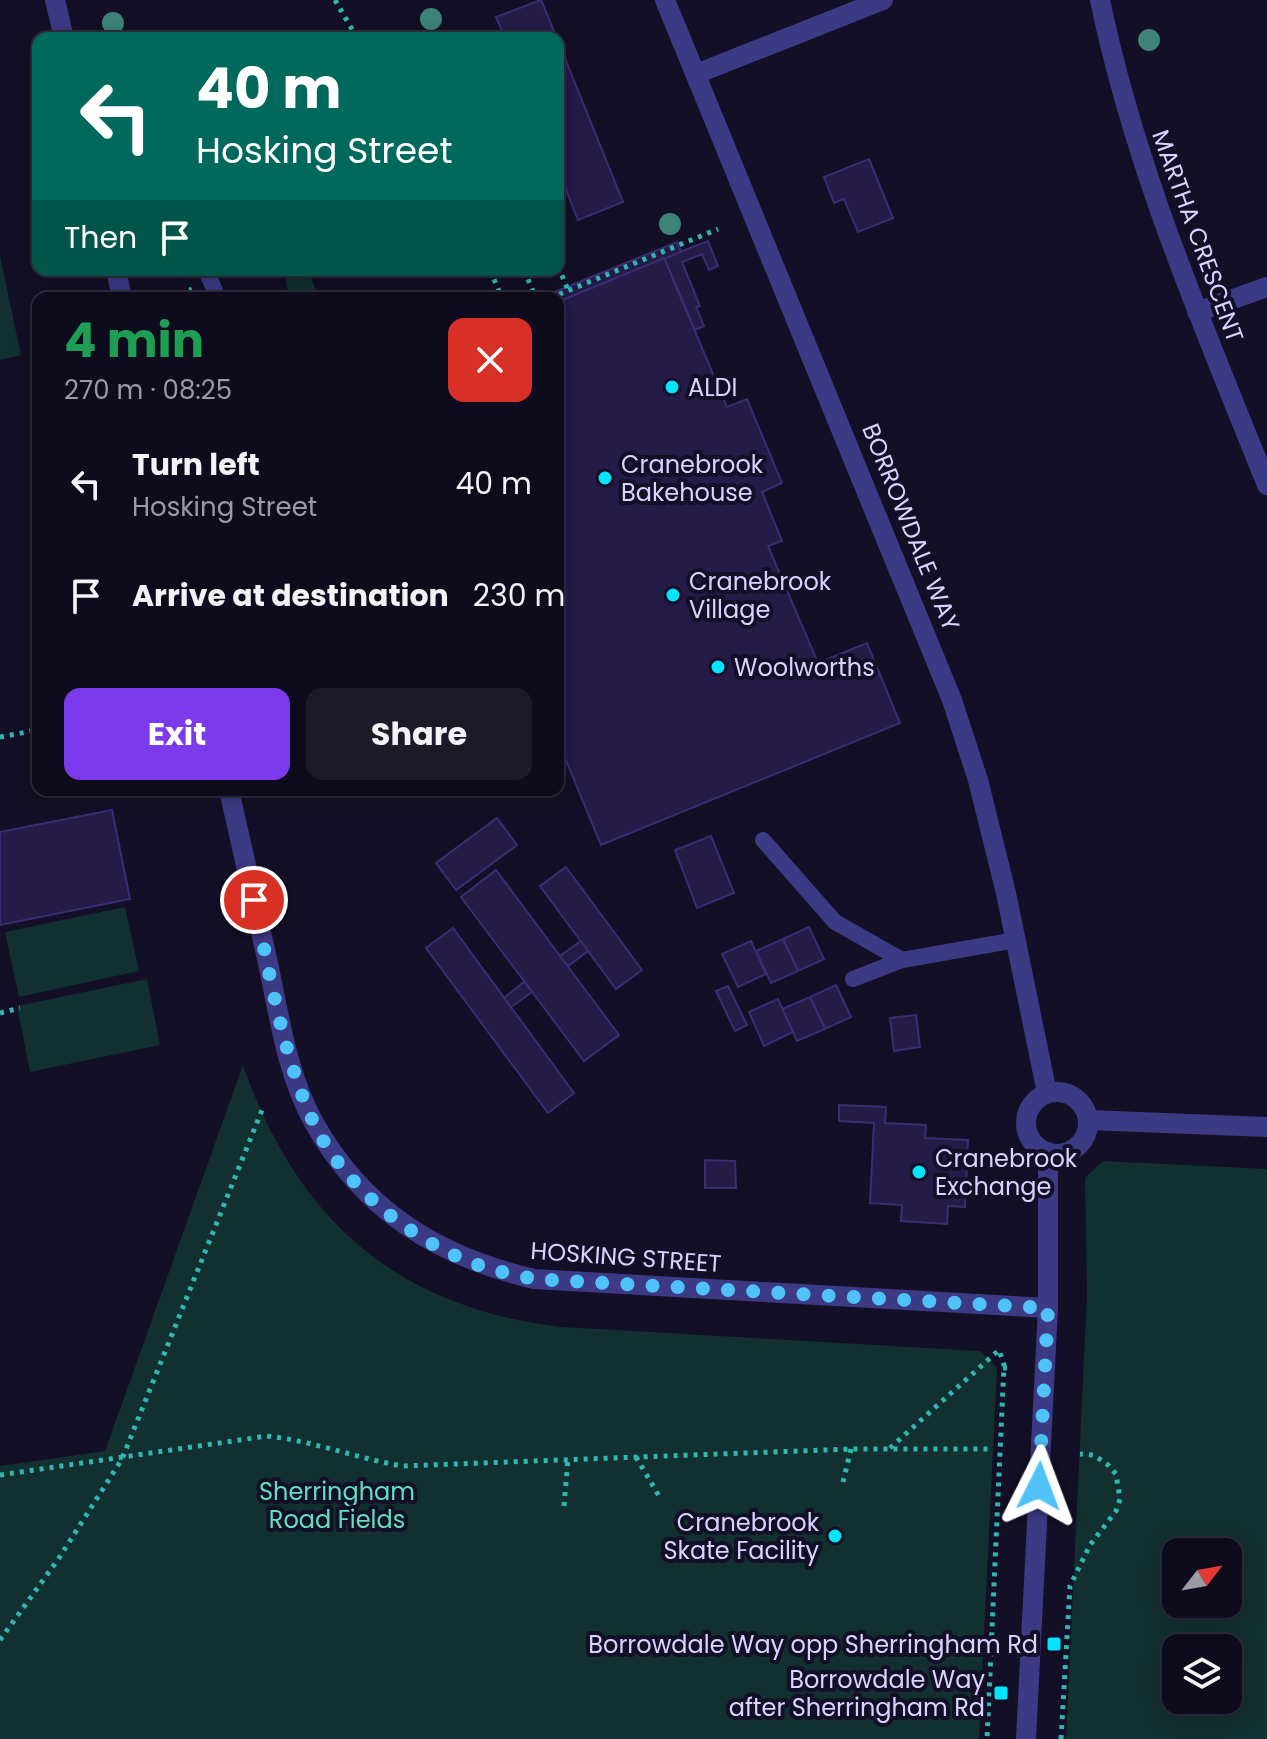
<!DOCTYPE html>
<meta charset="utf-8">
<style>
:root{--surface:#0e0b1c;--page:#1c1929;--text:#f1f3f6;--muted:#9b9ba3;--line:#2e2b3b;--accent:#7c3aed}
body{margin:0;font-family:Poppins,sans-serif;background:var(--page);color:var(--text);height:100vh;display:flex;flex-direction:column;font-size:30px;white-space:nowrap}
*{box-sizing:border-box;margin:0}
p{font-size:26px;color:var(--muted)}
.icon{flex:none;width:44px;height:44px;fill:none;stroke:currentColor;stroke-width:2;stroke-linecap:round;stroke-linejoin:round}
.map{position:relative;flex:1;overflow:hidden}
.details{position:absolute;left:32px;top:292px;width:532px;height:504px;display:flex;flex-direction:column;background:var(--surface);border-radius:16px;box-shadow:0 4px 20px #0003,0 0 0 2px var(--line)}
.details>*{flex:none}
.guide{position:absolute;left:32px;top:32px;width:532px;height:244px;border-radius:16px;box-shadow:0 4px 20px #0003,0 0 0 2px var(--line);background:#00695c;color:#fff;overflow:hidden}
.needle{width:52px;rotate:59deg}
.controls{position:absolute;left:1162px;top:1538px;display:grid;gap:16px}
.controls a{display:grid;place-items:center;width:80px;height:80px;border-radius:16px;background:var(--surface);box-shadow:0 4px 20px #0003,0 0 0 2px var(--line);font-size:40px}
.pin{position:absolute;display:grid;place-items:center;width:68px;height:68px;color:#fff;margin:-34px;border:4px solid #fff;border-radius:50%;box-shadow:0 2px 8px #0007}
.me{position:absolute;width:88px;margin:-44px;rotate:3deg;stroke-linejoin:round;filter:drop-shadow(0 0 6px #0008)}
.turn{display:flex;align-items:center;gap:28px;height:168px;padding:0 32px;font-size:36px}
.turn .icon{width:104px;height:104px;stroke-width:2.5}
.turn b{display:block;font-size:56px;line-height:68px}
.then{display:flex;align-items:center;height:76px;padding:0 32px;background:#0003;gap:16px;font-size:30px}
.round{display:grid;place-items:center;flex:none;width:84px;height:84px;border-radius:16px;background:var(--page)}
.summary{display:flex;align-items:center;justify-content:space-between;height:136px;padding:0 32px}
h1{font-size:48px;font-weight:700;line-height:60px;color:#1e9e55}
.button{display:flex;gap:16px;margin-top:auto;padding:16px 32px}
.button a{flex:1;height:92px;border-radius:16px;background:var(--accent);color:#fff;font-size:32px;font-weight:700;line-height:92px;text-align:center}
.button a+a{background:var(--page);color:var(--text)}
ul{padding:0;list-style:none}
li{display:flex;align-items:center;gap:24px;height:112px;padding:0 32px}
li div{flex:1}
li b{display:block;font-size:30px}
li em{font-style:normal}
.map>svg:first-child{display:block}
.green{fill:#12302f;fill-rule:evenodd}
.building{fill:#241b47;stroke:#3b2d73;stroke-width:2}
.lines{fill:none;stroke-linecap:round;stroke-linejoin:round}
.path{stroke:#2fb8b0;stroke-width:5;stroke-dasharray:4 6;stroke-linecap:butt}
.service{stroke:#3d3a85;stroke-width:16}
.minor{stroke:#3d3a85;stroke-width:20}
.tertiary{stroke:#3d3a85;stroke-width:20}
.tree{fill:#3d827b}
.route{stroke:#4fc3f7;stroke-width:14;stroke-dasharray:0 25.2}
.poi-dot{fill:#00e5ff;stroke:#130f26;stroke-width:3}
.labels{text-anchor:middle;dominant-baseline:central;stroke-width:8;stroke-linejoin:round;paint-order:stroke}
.street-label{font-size:24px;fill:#d9d4ff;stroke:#130f26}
.poi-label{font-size:24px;fill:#d9d4ff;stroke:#130f26;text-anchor:start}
.park-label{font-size:24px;fill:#5fe0c0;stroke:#130f26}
</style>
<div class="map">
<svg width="1267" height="1739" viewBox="0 0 1267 1739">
<rect width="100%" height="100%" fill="#130f26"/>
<g class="green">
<path d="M0 256 21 355 0 360Z"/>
<path d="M284 270H308L319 298H289Z"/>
<path d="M125 907 139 971 19 997 5 932Z"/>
<path d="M147 979 160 1045 30 1072 17 1006Z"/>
<path d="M243 1065C297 1220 397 1308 562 1327L980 1351 997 1368 979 1739H0V1466L105 1451Z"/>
<path d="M1103 1161 1267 1169V1739H1066L1087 1295 1085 1178ZM1228 1552V1604H1176V1552ZM1228 1648V1700H1176V1648Z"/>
</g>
<g class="building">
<path d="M541 0 557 38H505L496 17Z"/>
<path d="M558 41 623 202 578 220 558 170Z"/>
<path d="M869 159 893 218 858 232 844 199 834 203 824 177Z"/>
<path d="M708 241 718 266 709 270 702 254 682 262 700 306 696 307 704 326 695 330 664 258Z"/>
<path d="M677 242 681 252 558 302V298H540Z"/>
<path d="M664 258 727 407 747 399 782 483 762 492 782 541 768 546 818 663 867 643 900 723 601 845 558 741V302Z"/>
<path d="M112 810 130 899 0 925V832Z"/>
<path d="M497 818 517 845 456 890 436 863Z"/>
<path d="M711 836 734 893 697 908 675 850Z"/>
<path d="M566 867 642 970 616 989 540 886Z"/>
<path d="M496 870 619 1035 584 1061 461 897Z"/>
<path d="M809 927 824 959 798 971 783 939Z"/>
<path d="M453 928 574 1093 548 1113 426 948Z"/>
<path d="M783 939 798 971 771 983 756 951Z"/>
<path d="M581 941 588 951 568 966 560 956Z"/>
<path d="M751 941 766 974 738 987 722 954Z"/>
<path d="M524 982 532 992 511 1007 504 998Z"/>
<path d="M836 985 851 1017 825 1029 810 997Z"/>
<path d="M728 986 747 1025 735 1031 716 991Z"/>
<path d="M810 997 825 1029 797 1041 782 1009Z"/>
<path d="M778 999 793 1032 764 1046 749 1012Z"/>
<path d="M916 1015 920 1047 894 1051 890 1018Z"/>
<path d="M839 1105 886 1107 885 1123 926 1125 925 1138 968 1140 965 1207 948 1206 947 1224 901 1221 902 1205 870 1203 874 1123 839 1121Z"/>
<path d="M705 1160 735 1161 736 1188H705Z"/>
</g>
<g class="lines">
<g class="path">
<path d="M335 0 357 38"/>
<path d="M558 266 568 290"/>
<path d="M490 270 502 298"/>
<path d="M524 270 536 298"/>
<path d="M188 298 186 292 192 289"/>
<path d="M550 298 718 229"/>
<path d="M0 737 38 730"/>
<path d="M0 1013 20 1008"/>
<path d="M1003 1368H1011"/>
<path d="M890 1448 999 1350 1004 1365 987 1739"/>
<path d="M636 1457 659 1496"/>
<path d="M0 1475 267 1436C313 1441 356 1458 402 1466L851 1449H992"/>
<path d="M843 1482 851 1449"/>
<path d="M564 1506 568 1459"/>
<path d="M0 1640 59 1558 122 1459 264 1105"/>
<path d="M1061 1739 1070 1586 1090 1545 1116 1511 1120 1499 1116 1474 1108 1465 1094 1455 1080 1454"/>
</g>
<g class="service">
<path d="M206 270 218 298"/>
<path d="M763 840 835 922 902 960 1016 940"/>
<path d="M853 979 902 960"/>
</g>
<g class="minor">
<path d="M55 0 64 38"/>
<path d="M1100 0C1135 169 1203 325 1267 485"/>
<path d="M696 74 883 0"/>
<path d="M116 270 122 298"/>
<path d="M1197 312 1267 287"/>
<path d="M229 790C242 848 255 905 268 963 279 1015 287 1074 313 1121 363 1211 437 1256 534 1279L1048 1308"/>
</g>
<g class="tertiary">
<path d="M665 0 952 700 978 780 1006 893 1047 1093"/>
<circle cx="1057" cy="1123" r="31"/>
<path d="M1088 1120 1267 1127"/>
<path d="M1026 1739 1048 1308V1152"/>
</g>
</g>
<g class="tree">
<circle cx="431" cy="19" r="11"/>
<circle cx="113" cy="23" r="11"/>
<circle cx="1149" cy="40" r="11"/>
<circle cx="670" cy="224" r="11"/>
</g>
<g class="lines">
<path class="route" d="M254 900C270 973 281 1048 311 1117 340 1184 413 1243 481 1266 498 1272 517 1275 534 1279L1048 1308 1039 1486"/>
</g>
<g class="poi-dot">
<circle cx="672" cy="387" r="8"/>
<circle cx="605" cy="478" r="8"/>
<circle cx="673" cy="595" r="8"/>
<circle cx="718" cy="667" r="8"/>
<circle cx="919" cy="1172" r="8"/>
<circle cx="835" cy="1536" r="8"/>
<rect x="1046" y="1636" width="16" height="16" rx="4"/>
<rect x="993" y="1685" width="16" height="16" rx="4"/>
</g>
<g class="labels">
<g class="street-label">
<text transform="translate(1198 236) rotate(70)">MARTHA CRESCENT</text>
<text transform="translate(911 527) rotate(68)">BORROWDALE WAY</text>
<text transform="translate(626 1257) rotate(4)">HOSKING STREET</text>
</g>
<g class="poi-label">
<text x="688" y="387">ALDI</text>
<text x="621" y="464">Cranebrook<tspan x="621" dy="28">Bakehouse</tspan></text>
<text x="689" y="581">Cranebrook<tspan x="689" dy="28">Village</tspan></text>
<text x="734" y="667">Woolworths</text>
<text x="935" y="1158">Cranebrook<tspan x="935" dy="28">Exchange</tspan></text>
<text x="819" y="1522" text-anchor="end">Cranebrook<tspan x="819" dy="28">Skate Facility</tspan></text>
<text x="1038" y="1644" text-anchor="end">Borrowdale Way opp Sherringham Rd</text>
<text x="985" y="1679" text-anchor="end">Borrowdale Way<tspan x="985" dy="28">after Sherringham Rd</tspan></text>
</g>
<g class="park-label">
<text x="337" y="1491">Sherringham<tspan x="337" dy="28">Road Fields</tspan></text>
</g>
</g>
</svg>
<div class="controls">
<a><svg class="needle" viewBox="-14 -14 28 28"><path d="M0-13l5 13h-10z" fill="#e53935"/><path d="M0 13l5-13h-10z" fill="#9b9ba3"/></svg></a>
<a><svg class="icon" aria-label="layers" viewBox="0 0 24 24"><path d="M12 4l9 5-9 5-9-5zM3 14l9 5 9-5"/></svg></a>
</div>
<div class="pin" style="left:254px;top:900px;background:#d93025"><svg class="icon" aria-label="arrive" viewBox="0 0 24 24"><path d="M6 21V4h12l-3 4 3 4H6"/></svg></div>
<svg class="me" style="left:1039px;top:1486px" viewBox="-20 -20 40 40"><path d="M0-17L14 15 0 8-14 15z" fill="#4fc3f7" stroke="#fff" stroke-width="4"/></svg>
<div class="guide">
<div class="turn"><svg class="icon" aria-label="left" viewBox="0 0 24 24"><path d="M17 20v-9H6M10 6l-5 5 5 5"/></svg><div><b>40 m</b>Hosking Street</div></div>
<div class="then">Then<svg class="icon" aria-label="arrive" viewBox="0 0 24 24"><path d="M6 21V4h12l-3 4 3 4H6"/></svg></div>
</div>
<section class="details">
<div class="summary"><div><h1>4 min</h1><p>270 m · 08:25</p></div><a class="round" style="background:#d93025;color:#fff"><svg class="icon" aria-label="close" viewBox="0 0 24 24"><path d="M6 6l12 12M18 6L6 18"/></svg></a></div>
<ul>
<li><svg class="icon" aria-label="left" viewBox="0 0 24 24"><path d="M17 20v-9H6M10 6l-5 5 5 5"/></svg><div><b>Turn left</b><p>Hosking Street</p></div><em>40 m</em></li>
<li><svg class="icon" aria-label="arrive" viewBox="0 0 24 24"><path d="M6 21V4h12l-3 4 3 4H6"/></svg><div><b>Arrive at destination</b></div><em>230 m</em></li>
</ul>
<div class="button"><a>Exit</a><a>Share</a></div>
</section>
</div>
